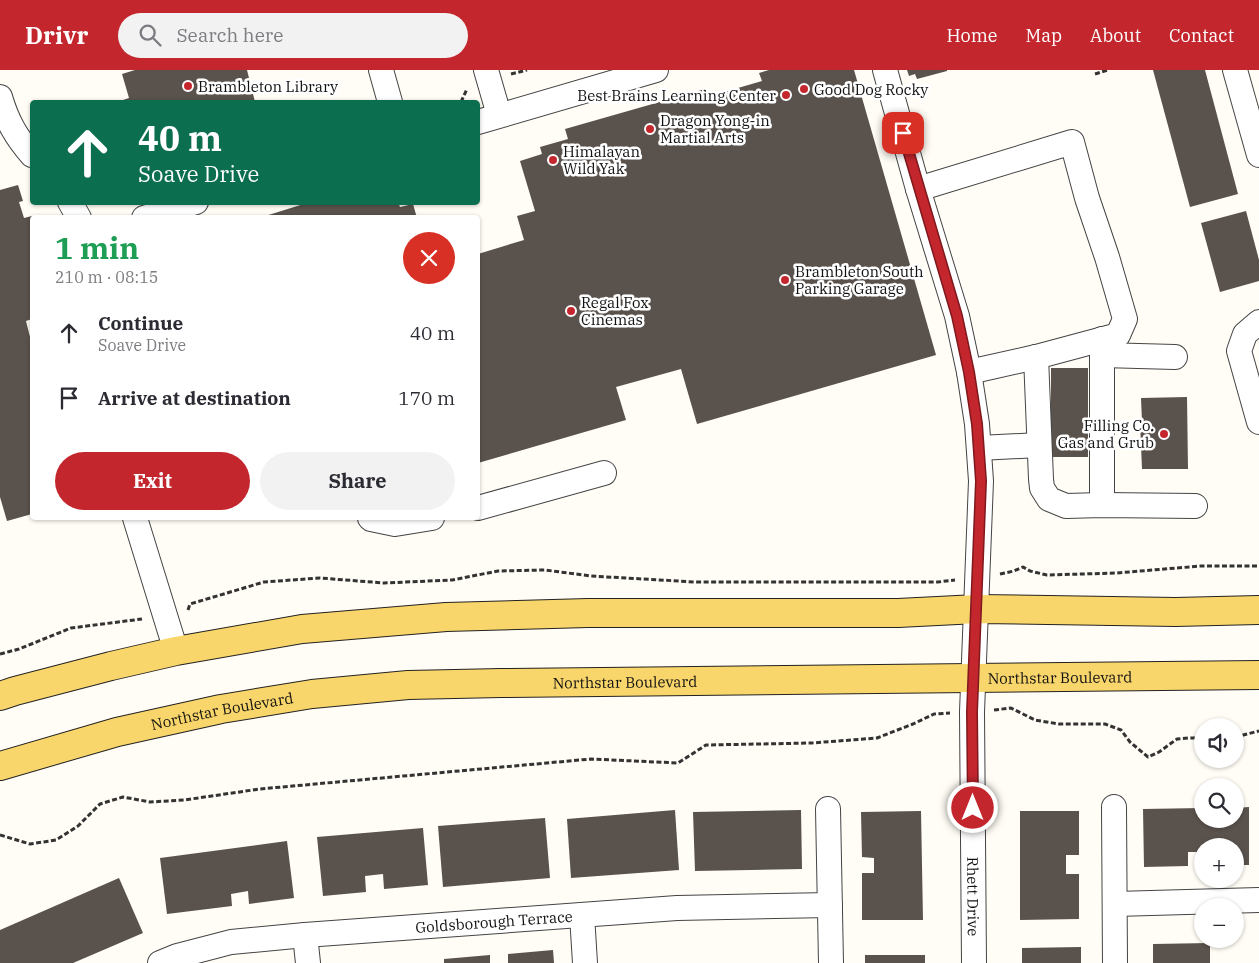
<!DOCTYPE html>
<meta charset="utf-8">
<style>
:root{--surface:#fff;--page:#f2f2f3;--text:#2b2b33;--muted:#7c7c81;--accent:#c4262e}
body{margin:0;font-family:"IBM Plex Serif",serif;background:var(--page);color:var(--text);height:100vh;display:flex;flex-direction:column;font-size:19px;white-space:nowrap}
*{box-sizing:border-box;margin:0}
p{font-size:16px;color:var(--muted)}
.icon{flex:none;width:28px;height:28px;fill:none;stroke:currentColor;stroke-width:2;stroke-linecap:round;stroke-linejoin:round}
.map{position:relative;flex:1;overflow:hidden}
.details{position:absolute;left:30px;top:145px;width:450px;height:305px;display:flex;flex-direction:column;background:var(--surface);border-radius:5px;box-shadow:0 1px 4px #0004}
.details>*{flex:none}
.banner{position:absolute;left:30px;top:30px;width:450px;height:105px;border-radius:5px;box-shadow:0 1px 4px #0004;background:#0b6e4f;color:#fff;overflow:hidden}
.fabs{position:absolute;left:1194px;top:648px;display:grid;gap:10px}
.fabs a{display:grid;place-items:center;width:50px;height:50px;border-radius:50%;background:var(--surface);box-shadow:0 1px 4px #0004;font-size:25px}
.pin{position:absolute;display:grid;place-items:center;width:42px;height:42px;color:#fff;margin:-21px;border-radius:10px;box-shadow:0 2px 8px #0006}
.me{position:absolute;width:55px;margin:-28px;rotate:0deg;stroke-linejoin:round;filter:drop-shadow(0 0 4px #0008)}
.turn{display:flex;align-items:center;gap:18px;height:105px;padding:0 25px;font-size:22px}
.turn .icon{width:65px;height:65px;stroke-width:2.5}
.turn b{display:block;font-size:35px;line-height:42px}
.round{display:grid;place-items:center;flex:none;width:52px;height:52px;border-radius:26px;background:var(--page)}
.headline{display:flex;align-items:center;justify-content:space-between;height:85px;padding:0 25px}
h1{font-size:30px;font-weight:700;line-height:38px;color:#1e9e55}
.action{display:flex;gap:10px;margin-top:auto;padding:10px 25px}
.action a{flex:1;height:58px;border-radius:30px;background:var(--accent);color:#fff;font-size:20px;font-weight:700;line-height:58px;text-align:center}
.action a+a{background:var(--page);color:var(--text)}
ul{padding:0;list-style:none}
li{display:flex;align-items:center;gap:15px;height:65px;padding:0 25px}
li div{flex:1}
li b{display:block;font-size:19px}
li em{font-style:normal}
header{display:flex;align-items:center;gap:30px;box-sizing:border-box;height:70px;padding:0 25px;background:var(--accent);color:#fff}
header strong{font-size:24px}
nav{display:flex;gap:28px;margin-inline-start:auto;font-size:18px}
.search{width:350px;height:45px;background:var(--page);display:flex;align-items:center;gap:12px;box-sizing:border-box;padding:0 18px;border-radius:28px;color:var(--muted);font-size:19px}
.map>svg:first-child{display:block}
.building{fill:#5a524d}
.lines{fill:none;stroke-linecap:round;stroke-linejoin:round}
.minor-casing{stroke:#444;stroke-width:26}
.major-casing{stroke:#222;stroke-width:30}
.path{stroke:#333;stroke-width:3;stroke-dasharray:5 2.5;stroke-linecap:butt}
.minor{stroke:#fff;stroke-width:24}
.major{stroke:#f9d66b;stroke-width:28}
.route-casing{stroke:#7f191e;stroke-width:12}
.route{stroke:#c4262e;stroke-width:9}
.poi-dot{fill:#c4262e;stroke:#fff;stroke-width:2}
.labels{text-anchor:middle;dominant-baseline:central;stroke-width:5;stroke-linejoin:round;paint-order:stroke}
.poi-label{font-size:15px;fill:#111;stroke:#fff;text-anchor:start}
.street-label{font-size:15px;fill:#111;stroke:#fff}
</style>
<header>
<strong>Drivr</strong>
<div class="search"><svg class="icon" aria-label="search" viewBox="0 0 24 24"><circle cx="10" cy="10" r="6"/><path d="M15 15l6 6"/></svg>Search here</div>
<nav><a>Home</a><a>Map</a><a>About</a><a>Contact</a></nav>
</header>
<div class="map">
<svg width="1259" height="893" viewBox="0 0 1259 893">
<rect width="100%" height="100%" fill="#fffdf5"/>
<g class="building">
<path d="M135 0H247L255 32H117L129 28 122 4Z"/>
<path d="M769 0H854L936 285 697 354 681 299 616 317 626 350 478 393V184L524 170 517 146 535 141 520 91 542 84 540 77 568 69 565 59 705 19 707 27 762 11 759 3Z"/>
<path d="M907 0H947V1L917 9 915 4 909 6Z"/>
<path d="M1153 0H1205L1238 124 1190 137Z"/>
<path d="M18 115 23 131 19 132 24 148 32 146V249L26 251 32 275V444L7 451 0 427V120Z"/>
<path d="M310 132H398L400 137 413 134 417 148H259Z"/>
<path d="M1246 141 1259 190V211L1220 222 1201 153Z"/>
<rect x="1051" y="298" width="37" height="89"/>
<path d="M1187 327 1188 399H1142L1140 352H1142L1141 328Z"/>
<path d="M1249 737V795H1235V776H1202V782H1188V796L1144 797 1143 739 1202 738V749H1235V738Z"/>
<path d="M675 740 679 800 571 808 567 749Z"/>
<path d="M801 740 802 799 695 801 693 742Z"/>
<path d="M921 741 923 850H862V803H874V788L862 787 861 742Z"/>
<path d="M1020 741H1079V785H1066V804H1079V849L1020 850Z"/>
<path d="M545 748 550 808 443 817 438 756Z"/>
<path d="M423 758 428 815 384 819 383 804 365 806 366 822 323 826 317 767Z"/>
<path d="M287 771 294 828 249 834 248 821 231 824 232 836 167 844 160 788Z"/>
<path d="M119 808 143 863 73 893H0V860Z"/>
<path d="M1210 873V893H1153V874Z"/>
<path d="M1081 877V893H1022V878Z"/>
<path d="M553 880 554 893H508V884Z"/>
<path d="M490 885V893H444V889Z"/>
<rect x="865" y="885" width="60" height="8"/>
</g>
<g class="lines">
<g class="minor-casing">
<g id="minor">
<path d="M381 0 390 32"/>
<path d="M486 0 499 45"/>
<path id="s1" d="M885 0 918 119 957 246 969 302 977 354 981 411 972 642 974 893"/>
<path d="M1235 0 1259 85"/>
<path d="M0 27C7 51 16 67 32 85"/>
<path d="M478 52 656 0"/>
<path d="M918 119 1072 72 1087 128 1107 187 1125 249 1118 265 1036 287 969 302"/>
<path d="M70 132 79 148"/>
<path d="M144 148 196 132"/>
<path d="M1259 252 1245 264 1239 281 1259 352"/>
<path d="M1102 269V435"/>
<path d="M1102 285 1175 287"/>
<path d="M1036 287 1041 409 1042 418 1049 429 1066 436 1102 435 1195 436"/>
<path d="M979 378 1039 375"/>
<path d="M478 438 604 403"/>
<path d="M135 448 176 581"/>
<path d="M370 448 371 449 395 454 432 448"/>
<path d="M1114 737 1115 893"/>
<path d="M828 739 831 893"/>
<path d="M1115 834 1259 830"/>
<path d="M582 845 585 893"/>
<path d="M305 865 308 893"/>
<path id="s2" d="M160 893 177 886 231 872 305 865 677 838 830 835"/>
</g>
</g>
<g class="major-casing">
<g id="major">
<path d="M0 626 15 621 111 596 176 581 302 559 446 547 588 543H898L977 539 1175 542 1259 540"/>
<path id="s3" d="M0 696 117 662 221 639 312 624 408 615 501 613 1259 605"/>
</g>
</g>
<g class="path">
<path d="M511 4 527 0"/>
<path d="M1095 4 1108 0"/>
<path d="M461 32 467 19"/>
<path d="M1000 504 1014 501 1023 497 1030 501 1047 505 1117 503 1201 496H1259"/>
<path d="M188 540 190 534 264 512 320 508 384 513 452 510 498 501 545 500 591 506 695 512H938L955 510"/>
<path d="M0 584 19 579 71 558 142 549"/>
<path d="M994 640 1011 638 1035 650 1059 654H1105L1121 660 1130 672 1148 687 1159 682 1177 669 1189 668H1202"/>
<path d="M1235 667 1259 661"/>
<path d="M0 765 30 774 56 770 78 756 100 734 123 727 150 732 184 730 260 719 591 689 678 693 706 675 812 673 877 668 913 654 934 644 950 643"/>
</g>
<use href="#minor" class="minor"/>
<use href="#major" class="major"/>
</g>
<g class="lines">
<g class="route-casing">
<path id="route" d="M903 63 957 246 969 302 977 354 981 411 972 642 973 738"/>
</g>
<use href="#route" class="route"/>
</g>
<g class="poi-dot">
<circle cx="188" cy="16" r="5"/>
<circle cx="804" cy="19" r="5"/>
<circle cx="786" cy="25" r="5"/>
<circle cx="650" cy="59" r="5"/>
<circle cx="553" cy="90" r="5"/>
<circle cx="785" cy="210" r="5"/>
<circle cx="571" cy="241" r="5"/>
<circle cx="1164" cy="364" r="5"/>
</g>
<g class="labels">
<g class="poi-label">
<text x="198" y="16">Brambleton Library</text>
<text x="814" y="19">Good Dog Rocky</text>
<text x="776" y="25" text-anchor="end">Best Brains Learning Center</text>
<text x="660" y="50">Dragon Yong-in<tspan x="660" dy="17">Martial Arts</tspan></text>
<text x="563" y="81">Himalayan<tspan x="563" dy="17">Wild Yak</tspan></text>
<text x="795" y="201">Brambleton South<tspan x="795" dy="17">Parking Garage</tspan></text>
<text x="581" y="232">Regal Fox<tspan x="581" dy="17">Cinemas</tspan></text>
<text x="1154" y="355" text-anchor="end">Filling Co.<tspan x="1154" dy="17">Gas and Grub</tspan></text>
</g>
<g class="street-label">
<text stroke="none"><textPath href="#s3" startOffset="1069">Northstar Boulevard</textPath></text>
<text stroke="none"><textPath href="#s3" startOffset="634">Northstar Boulevard</textPath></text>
<text stroke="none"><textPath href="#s3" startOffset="229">Northstar Boulevard</textPath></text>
<text stroke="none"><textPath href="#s1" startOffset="839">Rhett Drive</textPath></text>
<text stroke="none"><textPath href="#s2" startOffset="338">Goldsborough Terrace</textPath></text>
</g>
</g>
</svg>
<div class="fabs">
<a><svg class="icon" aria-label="sound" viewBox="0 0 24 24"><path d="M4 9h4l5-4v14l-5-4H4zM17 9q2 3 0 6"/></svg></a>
<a><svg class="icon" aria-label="search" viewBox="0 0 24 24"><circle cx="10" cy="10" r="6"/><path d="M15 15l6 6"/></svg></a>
<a>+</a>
<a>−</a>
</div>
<div class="pin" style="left:903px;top:63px;background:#d93025"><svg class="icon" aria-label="arrive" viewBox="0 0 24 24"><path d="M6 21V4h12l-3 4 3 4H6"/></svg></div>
<svg class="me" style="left:973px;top:738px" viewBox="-20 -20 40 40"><circle r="17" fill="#c4262e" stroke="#fff" stroke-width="3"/><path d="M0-11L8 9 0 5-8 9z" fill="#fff"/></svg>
<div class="banner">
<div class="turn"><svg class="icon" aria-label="ahead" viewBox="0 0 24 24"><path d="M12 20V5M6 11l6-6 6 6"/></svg><div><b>40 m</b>Soave Drive</div></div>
</div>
<section class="details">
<div class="headline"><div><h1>1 min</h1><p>210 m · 08:15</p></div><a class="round" style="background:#d93025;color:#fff"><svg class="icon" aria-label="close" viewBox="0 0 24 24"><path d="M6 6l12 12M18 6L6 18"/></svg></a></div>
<ul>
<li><svg class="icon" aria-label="ahead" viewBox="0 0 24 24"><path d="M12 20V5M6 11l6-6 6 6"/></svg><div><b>Continue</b><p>Soave Drive</p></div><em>40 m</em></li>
<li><svg class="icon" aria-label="arrive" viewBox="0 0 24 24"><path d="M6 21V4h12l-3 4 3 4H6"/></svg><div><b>Arrive at destination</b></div><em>170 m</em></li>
</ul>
<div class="action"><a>Exit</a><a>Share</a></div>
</section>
</div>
